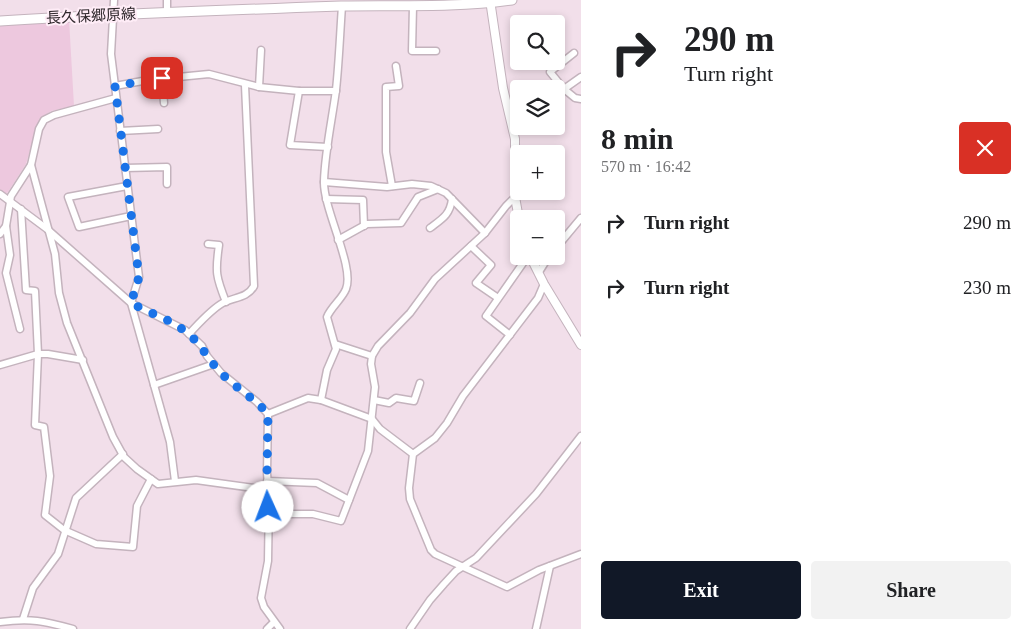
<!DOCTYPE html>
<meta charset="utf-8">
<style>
:root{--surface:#fff;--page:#f2f2f2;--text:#202124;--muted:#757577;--accent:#111827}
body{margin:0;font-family:"Times New Roman","Noto Sans JP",serif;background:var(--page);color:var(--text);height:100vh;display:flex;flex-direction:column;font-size:19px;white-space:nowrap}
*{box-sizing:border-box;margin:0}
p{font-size:16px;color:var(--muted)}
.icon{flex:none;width:28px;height:28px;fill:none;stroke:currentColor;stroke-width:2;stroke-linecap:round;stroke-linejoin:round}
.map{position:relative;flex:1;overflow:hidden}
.drawer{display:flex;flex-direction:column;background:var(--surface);width:450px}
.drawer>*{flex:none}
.guide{background:#fff;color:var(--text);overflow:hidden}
.tools{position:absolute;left:510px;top:15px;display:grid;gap:10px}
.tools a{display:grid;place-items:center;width:55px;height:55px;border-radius:5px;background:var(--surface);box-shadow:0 2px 8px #0003;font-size:25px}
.pin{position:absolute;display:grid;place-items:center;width:42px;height:42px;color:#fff;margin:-21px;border-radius:10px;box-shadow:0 2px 8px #0006}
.me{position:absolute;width:55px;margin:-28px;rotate:358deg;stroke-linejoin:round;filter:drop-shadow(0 0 4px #0008)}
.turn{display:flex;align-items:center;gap:18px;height:105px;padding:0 20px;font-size:22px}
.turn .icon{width:65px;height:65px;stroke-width:2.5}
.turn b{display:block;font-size:35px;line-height:42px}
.round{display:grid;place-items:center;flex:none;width:52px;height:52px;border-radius:5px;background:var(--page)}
.overview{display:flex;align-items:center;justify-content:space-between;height:85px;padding:0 20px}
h1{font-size:30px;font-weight:800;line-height:38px}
.action{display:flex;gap:10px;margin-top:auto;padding:10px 20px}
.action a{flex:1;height:58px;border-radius:5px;background:var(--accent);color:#fff;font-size:20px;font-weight:800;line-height:58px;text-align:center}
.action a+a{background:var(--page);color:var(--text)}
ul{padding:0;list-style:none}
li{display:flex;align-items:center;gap:15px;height:65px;padding:0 20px}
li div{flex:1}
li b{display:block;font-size:19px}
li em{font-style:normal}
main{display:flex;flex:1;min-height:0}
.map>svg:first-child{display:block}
.green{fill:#edc8de}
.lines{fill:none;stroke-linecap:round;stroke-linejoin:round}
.minor-casing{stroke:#c4b3bd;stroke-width:9}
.tertiary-casing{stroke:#c4b3bd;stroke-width:10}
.secondary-casing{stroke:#c4b3bd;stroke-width:11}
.minor{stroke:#fff;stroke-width:6}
.tertiary{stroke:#fff;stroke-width:8}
.secondary{stroke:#fff;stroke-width:9}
.route{stroke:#1a73e8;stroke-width:9;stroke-dasharray:0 16.2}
.labels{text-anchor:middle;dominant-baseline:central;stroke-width:4;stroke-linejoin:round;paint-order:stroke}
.street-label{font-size:15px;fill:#2e272b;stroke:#ffedf7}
</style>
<main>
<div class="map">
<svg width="581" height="629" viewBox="0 0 581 629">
<rect width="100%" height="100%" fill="#f2dfea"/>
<path class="green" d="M69 19 74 106 51 111 45 115 37 126 26 164 8 192 5 194 0 190V23Z"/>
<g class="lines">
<g class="minor-casing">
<g id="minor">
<path d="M114 0 111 54 139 277 131 303 170 442 175 481"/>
<path d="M167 0V12"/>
<path d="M413 6 412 51H436"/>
<path d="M574 53 550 72 564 89 581 77"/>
<path d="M162 78 164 103"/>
<path d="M115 86 148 80 209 74 259 87 299 91H336"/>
<path d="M259 87 261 50"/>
<path d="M299 91 290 145 328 147"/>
<path d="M556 95 564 89 575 98 581 99"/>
<path d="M120 131 158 129"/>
<path d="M31 165 55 254 59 293 67 323 113 437 124 457 137 469 158 484 196 480 268 490"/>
<path d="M125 168 167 167V184"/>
<path d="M324 182 387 187 412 184 431 186 446 193 485 233"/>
<path d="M127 186 68 197 79 227 131 216"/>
<path d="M392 186 386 152V87L399 86 396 66"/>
<path d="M0 194 47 229 131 303 185 330 202 346 207 356 221 373 257 402 268 414 267 473 269 498 268 561 261 598 264 607 280 629"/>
<path d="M326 199 363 200 364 226"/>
<path d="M21 209 26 290 35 291 38 354 35 425 44 427 50 476 45 515 64 530 96 544 133 547 137 506 151 479"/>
<path d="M6 226 10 255 6 273 20 329"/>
<path d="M430 228C442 219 450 215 452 199"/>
<path d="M0 234 6 226 11 196 31 165 39 129 44 120 54 115 116 98"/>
<path d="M338 240 367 224 401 223 418 197 438 189"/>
<path d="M208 244 219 245C215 272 216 277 226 302"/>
<path d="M471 246 491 265 476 283 498 298"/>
<path d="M556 248 581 218"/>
<path d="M539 272 549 256"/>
<path d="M544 284 538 298 463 396 447 423 435 438 413 454 409 488 410 499 431 550 435 554 507 587 539 570 581 554"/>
<path d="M189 334C198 324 210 311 221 304 232 297 247 299 254 286L245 85"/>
<path d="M510 335 486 316 528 256"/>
<path d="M335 344 372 356"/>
<path d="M0 365 38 354H48L83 360"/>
<path d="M154 385 214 364"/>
<path d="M321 400 327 370 336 349 327 317C331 307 342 299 346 289 355 267 323 209 324 181 325 151 332 120 336 90 339 62 340 34 342 6"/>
<path d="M374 400 389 403 396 398 414 401 420 383"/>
<path d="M268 414 308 398 321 400 372 419 380 429 413 454"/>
<path d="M267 481 317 483 349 500"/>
<path d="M268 507 290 514H313L341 521 368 451 375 387 371 364 372 356 378 346 410 313 435 279 485 233 506 206 515 197"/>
<path d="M23 619 33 588 58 554 76 498 123 454"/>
<path d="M0 622C31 618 44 621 73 629"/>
<path d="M267 629 274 622"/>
<path d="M410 629 430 600 444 584 456 571 476 558 536 494 581 436"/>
<path d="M536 629 550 566"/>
</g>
</g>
<g class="tertiary-casing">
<g id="tertiary">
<path d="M490 0 503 88 515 139V197L519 219"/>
<path d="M530 256 544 284 581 345"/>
</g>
</g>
<g class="secondary-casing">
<path id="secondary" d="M0 21C114 14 227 10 341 6 398 5 455 8 512 0"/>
</g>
<use href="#minor" class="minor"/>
<use href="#tertiary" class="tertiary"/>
<use href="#secondary" class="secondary"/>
</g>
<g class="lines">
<path class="route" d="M162 78 115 86 139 277 131 303C149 313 170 319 186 332 201 343 208 360 221 373 236 388 254 398 268 414L267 473 268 507"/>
</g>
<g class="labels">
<g class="street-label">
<text transform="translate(91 16) rotate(-3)">長久保郷原線</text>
</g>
</g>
</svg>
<div class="tools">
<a><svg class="icon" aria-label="search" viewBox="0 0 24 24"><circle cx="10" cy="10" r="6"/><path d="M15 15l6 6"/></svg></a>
<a><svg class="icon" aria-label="layers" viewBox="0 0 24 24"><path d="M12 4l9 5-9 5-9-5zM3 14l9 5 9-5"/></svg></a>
<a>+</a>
<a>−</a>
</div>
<div class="pin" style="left:162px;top:78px;background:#d93025"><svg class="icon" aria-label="arrive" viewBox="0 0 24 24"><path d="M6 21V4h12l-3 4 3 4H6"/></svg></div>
<svg class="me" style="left:268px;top:507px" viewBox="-20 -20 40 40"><circle r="19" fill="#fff"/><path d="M0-13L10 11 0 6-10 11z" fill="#1a73e8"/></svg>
</div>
<section class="drawer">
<div class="guide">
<div class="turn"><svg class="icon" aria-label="right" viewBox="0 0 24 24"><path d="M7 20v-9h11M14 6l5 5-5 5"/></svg><div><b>290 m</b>Turn right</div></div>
</div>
<div class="overview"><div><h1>8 min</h1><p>570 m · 16:42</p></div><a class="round" style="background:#d93025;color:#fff"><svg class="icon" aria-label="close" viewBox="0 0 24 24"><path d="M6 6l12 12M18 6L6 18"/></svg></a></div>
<ul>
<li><svg class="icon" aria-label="right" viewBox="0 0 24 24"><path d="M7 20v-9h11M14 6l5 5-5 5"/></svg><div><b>Turn right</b></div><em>290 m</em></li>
<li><svg class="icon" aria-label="right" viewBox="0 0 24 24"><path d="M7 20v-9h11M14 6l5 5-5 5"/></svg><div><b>Turn right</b></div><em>230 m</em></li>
</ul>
<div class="action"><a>Exit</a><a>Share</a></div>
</section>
</main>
